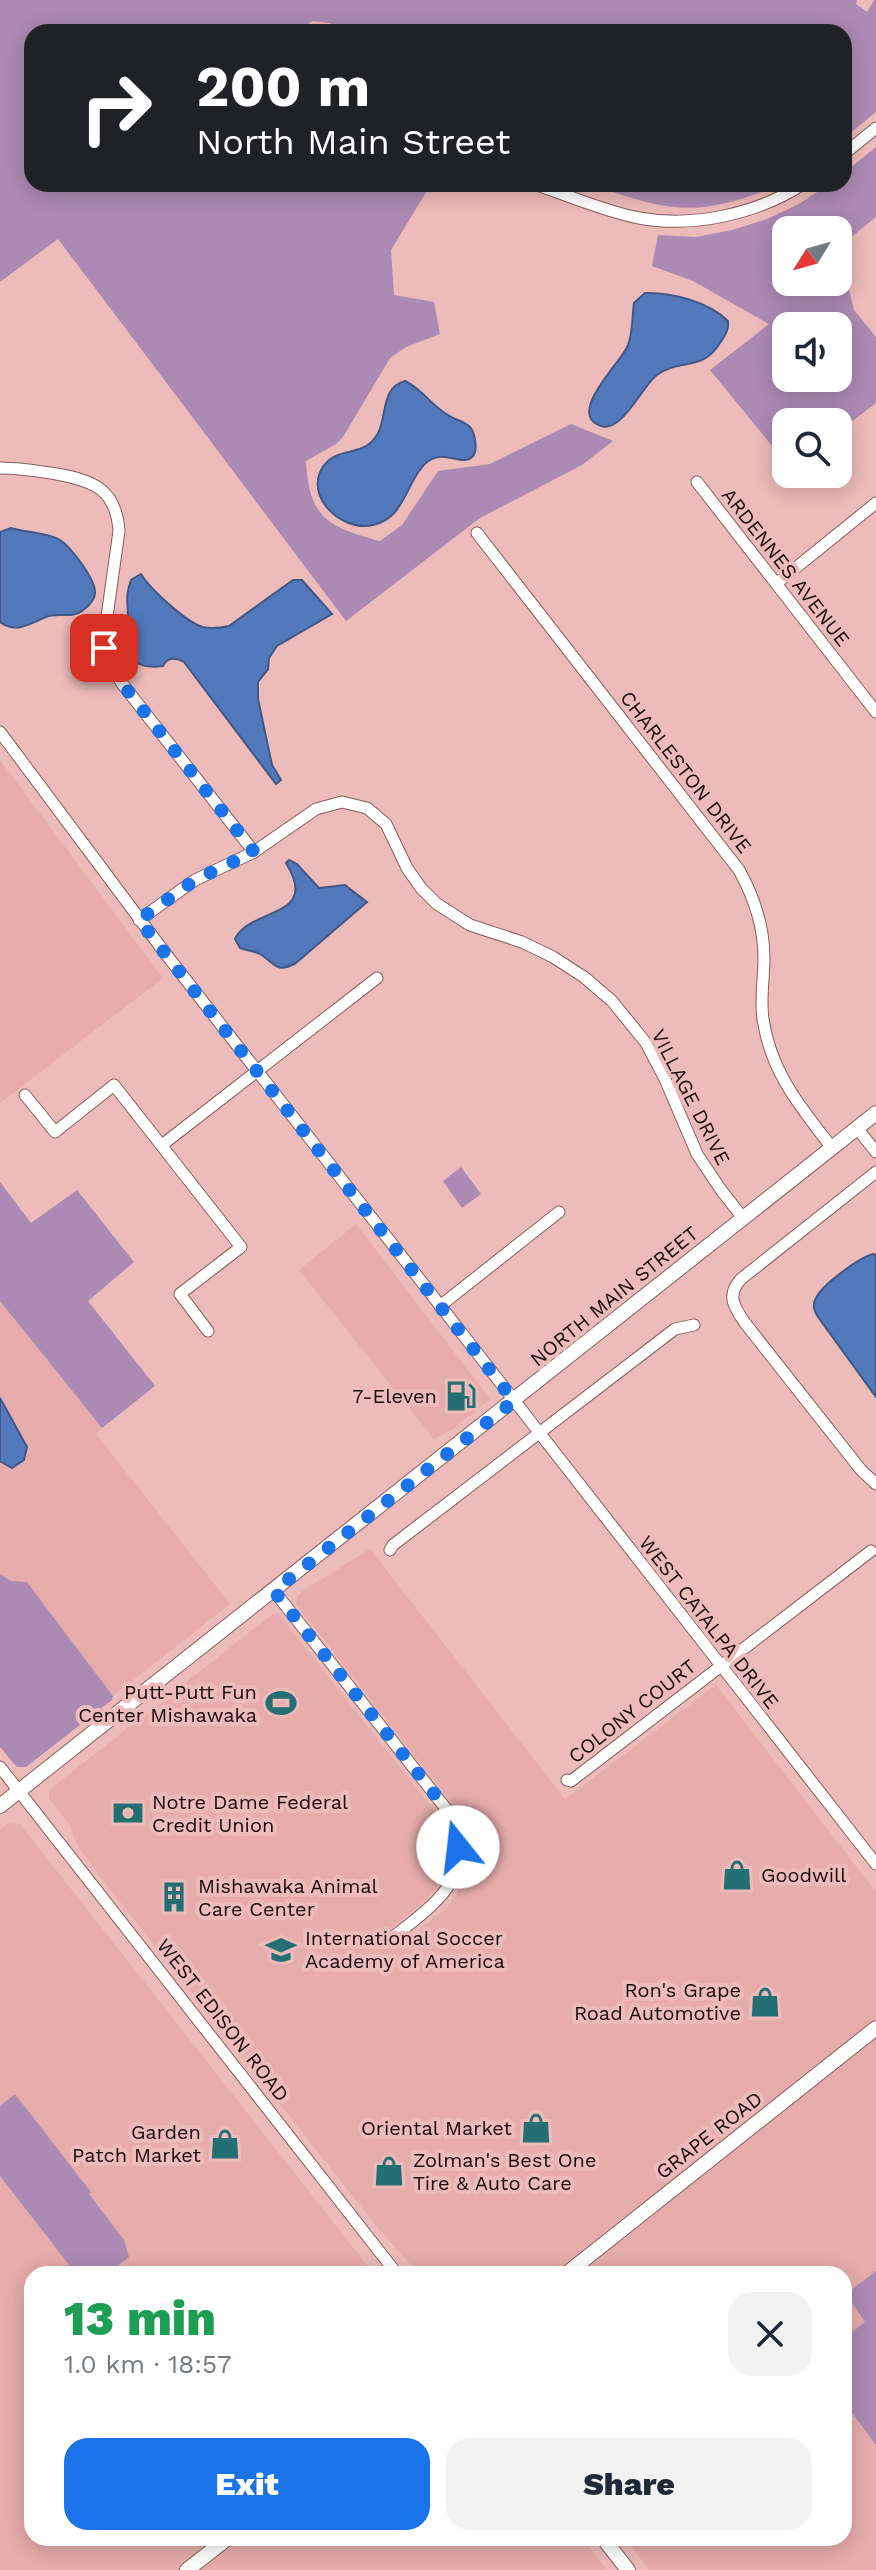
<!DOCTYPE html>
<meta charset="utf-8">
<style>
:root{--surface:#fff;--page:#f2f2f3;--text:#1f2937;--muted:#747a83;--accent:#1a73e8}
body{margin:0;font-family:"Work Sans",sans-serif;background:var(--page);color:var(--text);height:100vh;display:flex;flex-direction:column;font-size:30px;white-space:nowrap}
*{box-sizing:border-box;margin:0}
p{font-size:26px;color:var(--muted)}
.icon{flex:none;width:44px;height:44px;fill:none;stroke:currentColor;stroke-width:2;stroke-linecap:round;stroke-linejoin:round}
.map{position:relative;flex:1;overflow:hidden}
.details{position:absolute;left:24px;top:2266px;width:828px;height:280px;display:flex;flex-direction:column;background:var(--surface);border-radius:24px;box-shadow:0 4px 20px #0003}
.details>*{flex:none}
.hud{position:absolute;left:24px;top:24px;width:828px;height:168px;border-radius:24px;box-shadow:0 4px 20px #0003;background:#202124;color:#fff;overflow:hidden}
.needle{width:52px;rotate:233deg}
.fabs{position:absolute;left:772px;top:216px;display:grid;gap:16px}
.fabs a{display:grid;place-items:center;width:80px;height:80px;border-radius:16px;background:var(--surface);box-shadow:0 4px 20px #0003;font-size:40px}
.pin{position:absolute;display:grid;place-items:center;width:68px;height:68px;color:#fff;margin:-34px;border-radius:16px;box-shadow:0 4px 12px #0006}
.me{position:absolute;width:88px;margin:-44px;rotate:344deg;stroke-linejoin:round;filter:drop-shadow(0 0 6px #0008)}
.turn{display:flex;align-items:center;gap:28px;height:168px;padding:0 40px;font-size:36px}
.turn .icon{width:104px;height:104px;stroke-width:2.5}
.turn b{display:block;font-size:56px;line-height:68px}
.round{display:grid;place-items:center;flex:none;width:84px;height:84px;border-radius:24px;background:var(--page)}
.head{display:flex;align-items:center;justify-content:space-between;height:136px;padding:0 40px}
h1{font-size:48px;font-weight:800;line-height:60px;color:#1e9e55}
.button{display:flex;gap:16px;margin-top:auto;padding:16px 40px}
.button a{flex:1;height:92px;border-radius:24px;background:var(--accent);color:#fff;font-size:32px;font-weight:800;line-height:92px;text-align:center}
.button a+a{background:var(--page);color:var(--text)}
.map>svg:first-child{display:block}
.built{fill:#e6adac}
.green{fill:#ad8ab4;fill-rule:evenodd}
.water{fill:#5279bb;stroke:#415786;stroke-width:2}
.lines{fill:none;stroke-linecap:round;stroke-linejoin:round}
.minor-casing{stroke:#885d5c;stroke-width:13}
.major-casing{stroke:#885d5c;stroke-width:16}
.minor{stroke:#fff;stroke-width:11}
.major{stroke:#fff;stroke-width:14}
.route{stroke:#1a73e8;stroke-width:14;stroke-dasharray:0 25.2}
.labels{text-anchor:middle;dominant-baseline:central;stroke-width:8;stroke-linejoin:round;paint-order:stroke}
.street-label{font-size:20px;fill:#1a0909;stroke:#edbbba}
.poi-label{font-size:20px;fill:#1a0909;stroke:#edbbba;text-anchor:end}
</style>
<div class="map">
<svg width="876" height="2570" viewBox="0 0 876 2570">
<rect width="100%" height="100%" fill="#edbbba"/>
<g class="built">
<path d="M0 760 163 978 0 1103Z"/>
<path d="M356 1224 490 1399 451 1430 434 1439 299 1270Z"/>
<path d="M0 1301 102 1428 96 1434 230 1604 113 1696 27 1582 11 1581 0 1574Z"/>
<path d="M370 1549 565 1799 716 1685 876 1892V2271L846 2294 865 2322 844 2338V2274H419L377 2227 95 1870 78 1847 70 1826 49 1798V1790L273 1614H279L436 1813 444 1827 449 1842V1863L443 1880 426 1900 386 1932 398 1947 448 1906 457 1894 466 1876 468 1835 460 1814 296 1604 298 1595 304 1590Z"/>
<path d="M10 1822 20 1824 374 2274H32V2538H582L607 2570H0V1830Z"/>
<path d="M844 2402 876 2445V2570H649L625 2538H844Z"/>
</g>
<g class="green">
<path d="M0 0H857L856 4 867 12 874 0H876V112L844 138V32H338L330 23 312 21 298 32H32V184H431L391 250 394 295 434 302 440 334 406 347 390 358 343 437 336 444 306 461C309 518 328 527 380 541L402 525 438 471 490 464 571 424 613 441 582 465 480 518 346 621 58 239 0 282Z"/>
<path d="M876 147V217L839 247 854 310 876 337V403L838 432V422H786V463L710 370 769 324 693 281 652 266 658 235 696 237 732 230 767 219 797 205 830 184H844V173ZM786 230H838V282H786ZM786 326H838V378H786Z"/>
<path d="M612 184H779C768 191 756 194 744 198 690 215 662 208 610 191Z"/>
<path d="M461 1167 481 1194 462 1208 443 1181Z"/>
<path d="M0 1182 31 1223 77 1190 134 1262 88 1301 155 1386 102 1428 0 1301Z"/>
<path d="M0 1574 11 1581 27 1582 113 1696 112 1700 26 1767H17L0 1747Z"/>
<path d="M15 2094 91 2192 89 2194 124 2240 129 2257 107 2274H76L0 2176V2106Z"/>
<path d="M876 2271V2445L844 2402V2338L865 2322 846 2294Z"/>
</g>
<g class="water">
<path d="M645 293C671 292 709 302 728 321 729 330 725 335 720 343 701 373 681 357 657 375 642 386 622 433 601 426 565 414 622 362 628 345 633 332 632 317 634 303Z"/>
<path d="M405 381C422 389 432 406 448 415 455 420 464 421 470 427 475 433 478 450 473 456 461 470 439 441 419 471 405 491 401 519 373 525 339 533 298 490 328 461 338 452 350 453 362 448 395 434 373 390 405 381Z"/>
<path d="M11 528C27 533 46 532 60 540 71 547 94 578 95 591 96 599 89 606 82 611 72 619 57 612 46 617 29 624 17 634 0 622V532Z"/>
<path d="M141 574C150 589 187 623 203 627 212 629 220 628 229 626L293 580H302L332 614 277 646 269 658 268 669 258 682V699L272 765 281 780 276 784 184 662C176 657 167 657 163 666 142 669 123 662 125 637 125 631 128 624 128 618 128 602 125 596 131 580Z"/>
<path d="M289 860 297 864 319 888 345 885 367 902 296 963C276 974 276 964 260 954 253 950 247 951 240 948L235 939C250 907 321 919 286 863Z"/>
<path d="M874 1254 876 1255V1397L818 1317C814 1310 812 1305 816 1298 822 1285 861 1256 874 1254Z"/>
<path d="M0 1398 27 1447 24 1460 12 1468 0 1461Z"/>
</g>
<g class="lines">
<g class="minor-casing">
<g id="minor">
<path d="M844 154 876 128"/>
<path d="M534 184C568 195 603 211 639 218 693 228 757 214 803 184"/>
<path d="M0 468C19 468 38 471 57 474 94 481 116 489 119 531L104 638C103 657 113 671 124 686L254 852"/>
<path d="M697 482 876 712"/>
<path d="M477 533 739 870C754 897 764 926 764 958 764 978 760 999 763 1019 771 1073 800 1106 832 1148"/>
<path d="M777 583 876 503"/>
<path d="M0 732 165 953 876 1864"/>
<path d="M139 920 195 880 254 852 316 809 342 802 367 808 386 824 407 868 421 888 437 904 470 925 522 942 553 957 584 977 612 1001 646 1043 665 1079 697 1154 721 1190 743 1218"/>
<path d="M25 1095 55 1132 114 1085 241 1247 180 1294 208 1331"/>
<path d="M857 1128 876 1152"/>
<path d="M162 1145 377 978"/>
<path d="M876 1172 741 1279C726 1295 734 1307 745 1323L861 1470 876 1484"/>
<path d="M440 1306 559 1212"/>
<path d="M390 1550 393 1545 675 1329 694 1325"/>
<path d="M274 1591 447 1810C479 1875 439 1901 393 1937"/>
<path d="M0 1767 397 2274"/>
<path d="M567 1780 571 1781 871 1551"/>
</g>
</g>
<g class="major-casing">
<g id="major">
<path d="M0 1806 876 1113"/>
<path d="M566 2274 876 2028"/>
<path d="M603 2538 628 2570"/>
<path d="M187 2570 228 2538"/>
</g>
</g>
<use href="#minor" class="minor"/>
<use href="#major" class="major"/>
</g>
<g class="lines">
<path class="route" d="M104 648 113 672 254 852 195 880 139 920 514 1401 274 1591 447 1810 454 1825 458 1847"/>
</g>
<defs>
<g id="fuel-bare" transform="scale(2.4)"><path d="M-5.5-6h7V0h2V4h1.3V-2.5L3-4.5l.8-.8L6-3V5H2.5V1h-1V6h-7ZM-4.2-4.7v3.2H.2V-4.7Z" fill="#236f73" stroke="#edbbba" stroke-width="2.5" paint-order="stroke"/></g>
<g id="stadium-bare" transform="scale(2.4)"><path d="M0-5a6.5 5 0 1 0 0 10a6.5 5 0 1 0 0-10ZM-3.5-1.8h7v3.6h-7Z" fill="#236f73" stroke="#edbbba" stroke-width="2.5" paint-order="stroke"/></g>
<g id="bank-bare" transform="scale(2.4)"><path d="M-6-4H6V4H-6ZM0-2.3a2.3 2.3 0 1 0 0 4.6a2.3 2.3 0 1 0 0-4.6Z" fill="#236f73" stroke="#edbbba" stroke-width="2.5" paint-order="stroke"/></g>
<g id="shop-bare" transform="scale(2.4)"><path d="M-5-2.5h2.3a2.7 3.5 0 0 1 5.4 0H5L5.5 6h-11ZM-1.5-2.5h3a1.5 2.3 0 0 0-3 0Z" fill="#236f73" stroke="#edbbba" stroke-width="2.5" paint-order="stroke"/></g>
<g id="building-bare" transform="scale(2.4)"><path d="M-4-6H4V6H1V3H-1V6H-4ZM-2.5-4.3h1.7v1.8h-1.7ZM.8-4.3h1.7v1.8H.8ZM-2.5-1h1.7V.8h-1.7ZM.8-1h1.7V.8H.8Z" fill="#236f73" stroke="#edbbba" stroke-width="2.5" paint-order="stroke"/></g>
<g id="school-bare" transform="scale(2.4)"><path d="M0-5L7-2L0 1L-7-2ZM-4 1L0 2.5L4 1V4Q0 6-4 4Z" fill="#236f73" stroke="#edbbba" stroke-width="2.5" paint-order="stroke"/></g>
</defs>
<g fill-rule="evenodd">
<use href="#fuel-bare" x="461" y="1396"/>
<use href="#stadium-bare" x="281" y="1703"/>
<use href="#bank-bare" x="128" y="1813"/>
<use href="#shop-bare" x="737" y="1875"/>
<use href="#building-bare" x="174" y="1897"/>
<use href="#school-bare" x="281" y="1950"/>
<use href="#shop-bare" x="765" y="2002"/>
<use href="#shop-bare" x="536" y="2128"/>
<use href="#shop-bare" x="225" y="2144"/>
<use href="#shop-bare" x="389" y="2171"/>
</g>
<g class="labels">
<g class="street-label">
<text transform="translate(786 567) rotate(52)">ARDENNES AVENUE</text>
<text transform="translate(686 772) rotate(52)">CHARLESTON DRIVE</text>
<text transform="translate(691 1097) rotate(63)">VILLAGE DRIVE</text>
<text transform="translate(614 1296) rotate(-39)">NORTH MAIN STREET</text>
<text transform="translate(709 1622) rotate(52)">WEST CATALPA DRIVE</text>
<text transform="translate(632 1711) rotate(-38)">COLONY COURT</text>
<text transform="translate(223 2020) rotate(52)">WEST EDISON ROAD</text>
<text transform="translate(709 2135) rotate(-38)">GRAPE ROAD</text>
</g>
<g class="poi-label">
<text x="437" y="1396">7-Eleven</text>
<text x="257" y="1692">Putt-Putt Fun<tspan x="257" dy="23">Center Mishawaka</tspan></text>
<text x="152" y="1802" text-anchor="start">Notre Dame Federal<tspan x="152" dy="23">Credit Union</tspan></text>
<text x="761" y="1875" text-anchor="start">Goodwill</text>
<text x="198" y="1886" text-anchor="start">Mishawaka Animal<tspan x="198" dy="23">Care Center</tspan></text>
<text x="305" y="1938" text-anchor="start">International Soccer<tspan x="305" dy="23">Academy of America</tspan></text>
<text x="741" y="1990">Ron's Grape<tspan x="741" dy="23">Road Automotive</tspan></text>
<text x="512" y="2128">Oriental Market</text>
<text x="201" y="2132">Garden<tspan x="201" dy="23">Patch Market</tspan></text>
<text x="413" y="2160" text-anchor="start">Zolman's Best One<tspan x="413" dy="23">Tire &amp; Auto Care</tspan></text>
</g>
</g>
</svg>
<div class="fabs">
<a><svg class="needle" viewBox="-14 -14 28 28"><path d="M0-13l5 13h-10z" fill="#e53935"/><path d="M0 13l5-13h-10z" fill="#747a83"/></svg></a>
<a><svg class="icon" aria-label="sound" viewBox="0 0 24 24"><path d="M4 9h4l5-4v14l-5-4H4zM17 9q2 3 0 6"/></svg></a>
<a><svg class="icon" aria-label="search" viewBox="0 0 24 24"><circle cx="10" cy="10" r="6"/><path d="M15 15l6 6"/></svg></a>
</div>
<div class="pin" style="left:104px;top:648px;background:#d93025"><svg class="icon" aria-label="arrive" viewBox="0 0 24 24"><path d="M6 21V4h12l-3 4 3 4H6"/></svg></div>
<svg class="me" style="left:458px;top:1847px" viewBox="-20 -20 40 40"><circle r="19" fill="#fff"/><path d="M0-13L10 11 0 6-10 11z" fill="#1a73e8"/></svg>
<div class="hud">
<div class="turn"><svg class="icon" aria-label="right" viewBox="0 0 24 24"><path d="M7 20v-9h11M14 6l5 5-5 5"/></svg><div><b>200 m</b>North Main Street</div></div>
</div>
<section class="details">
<div class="head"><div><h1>13 min</h1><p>1.0 km · 18:57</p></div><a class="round"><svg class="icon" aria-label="close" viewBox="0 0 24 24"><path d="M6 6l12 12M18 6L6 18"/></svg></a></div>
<div class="button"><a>Exit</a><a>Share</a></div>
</section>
</div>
